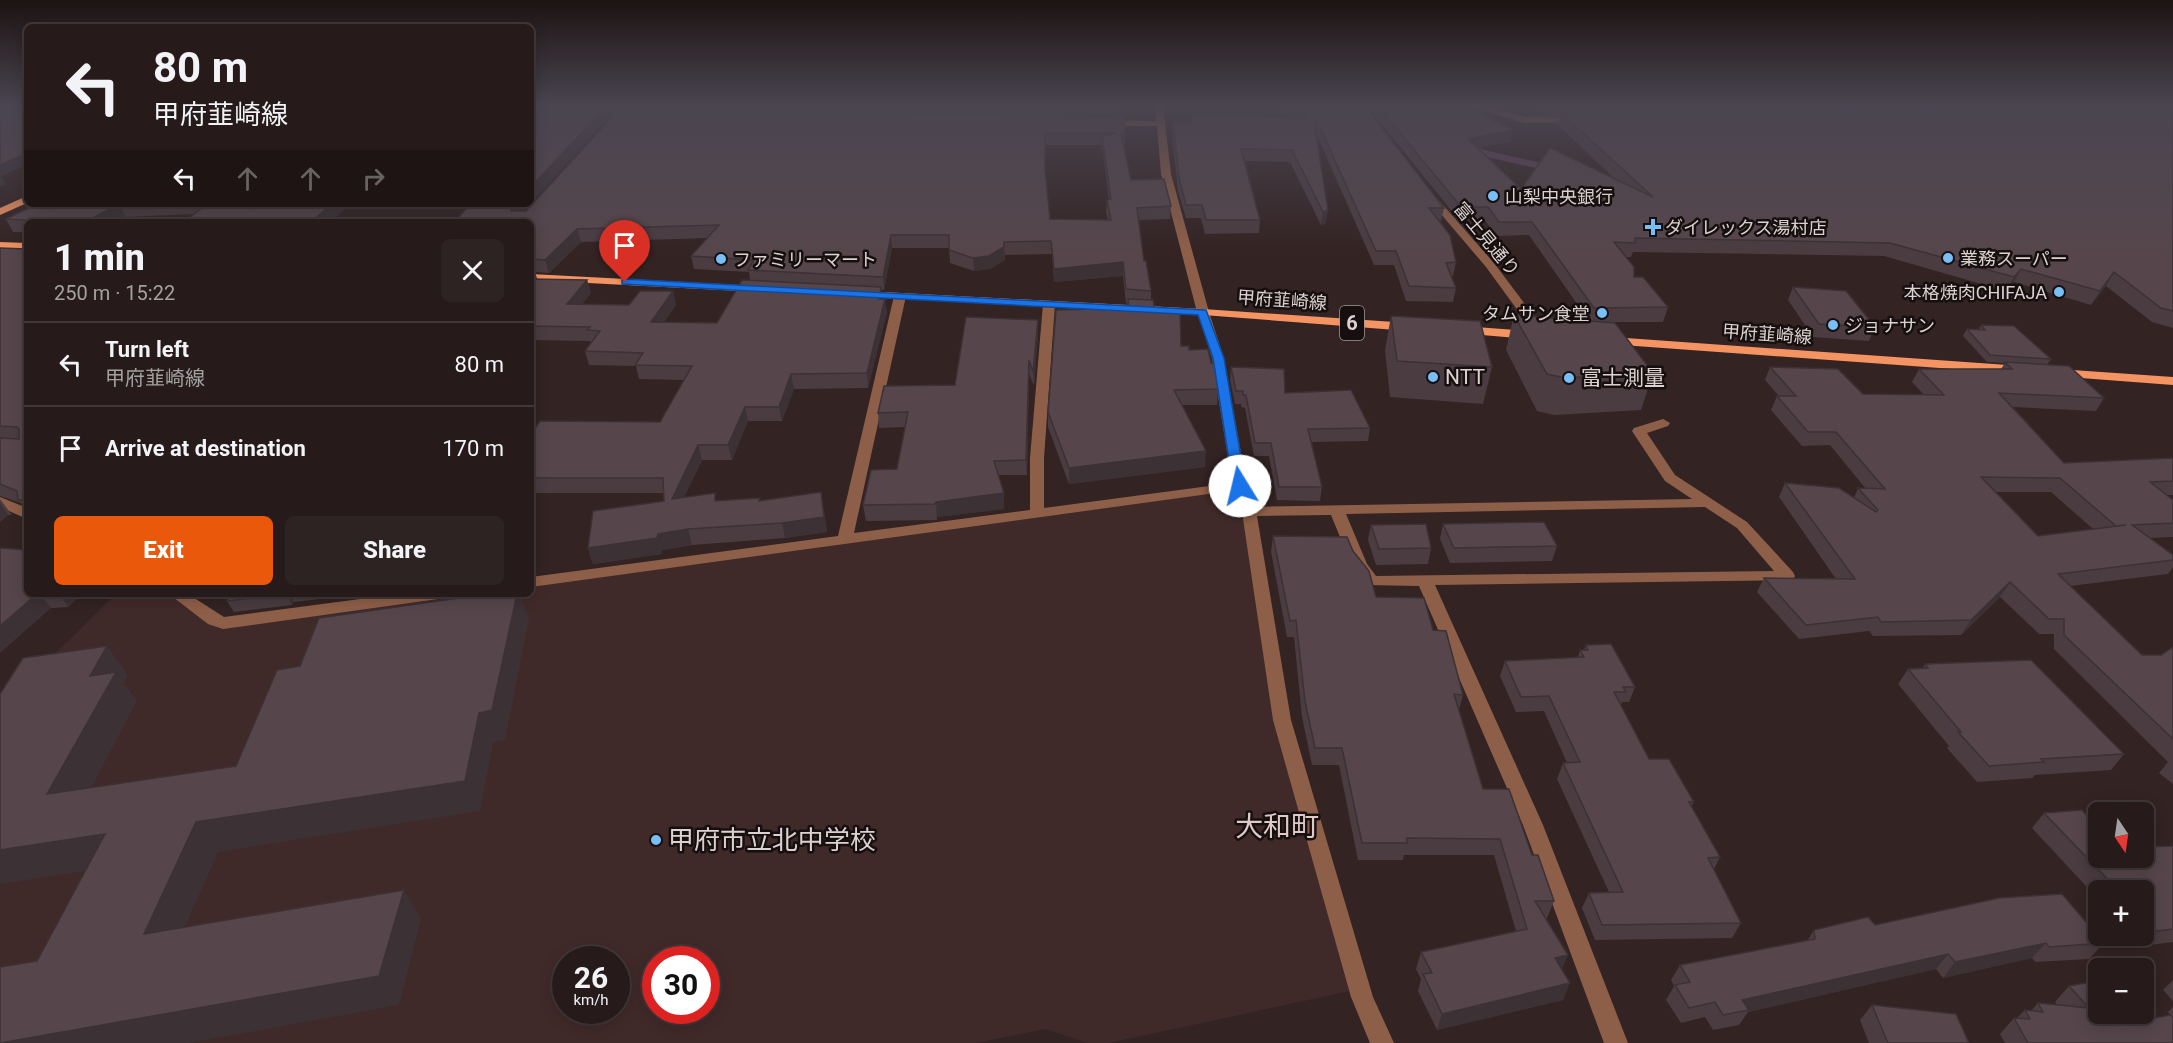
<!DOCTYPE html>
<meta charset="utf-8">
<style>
:root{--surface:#261a1a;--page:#2e2323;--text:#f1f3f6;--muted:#a4a1a2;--line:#423839;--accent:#ea580c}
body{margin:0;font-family:Roboto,"Noto Sans JP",sans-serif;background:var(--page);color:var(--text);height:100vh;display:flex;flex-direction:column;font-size:22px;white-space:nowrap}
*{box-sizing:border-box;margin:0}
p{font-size:20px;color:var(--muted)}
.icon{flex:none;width:33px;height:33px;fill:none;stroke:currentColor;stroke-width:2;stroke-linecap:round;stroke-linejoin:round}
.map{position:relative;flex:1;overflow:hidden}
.side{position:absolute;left:24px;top:219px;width:510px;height:378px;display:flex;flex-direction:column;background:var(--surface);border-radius:9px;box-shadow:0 3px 15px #0003,0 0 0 2px var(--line)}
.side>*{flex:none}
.hud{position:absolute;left:24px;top:24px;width:510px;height:183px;border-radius:9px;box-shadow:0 3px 15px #0003,0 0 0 2px var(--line);background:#261a1a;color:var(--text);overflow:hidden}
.needle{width:39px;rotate:167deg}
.tools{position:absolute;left:2088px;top:802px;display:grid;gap:12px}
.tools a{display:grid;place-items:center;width:66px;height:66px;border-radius:9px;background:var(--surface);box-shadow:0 3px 15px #0003,0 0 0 2px var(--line);font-size:30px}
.speed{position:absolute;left:552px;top:946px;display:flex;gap:12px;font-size:30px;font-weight:700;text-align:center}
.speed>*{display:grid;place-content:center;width:78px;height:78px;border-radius:50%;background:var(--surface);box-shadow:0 3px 15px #0003,0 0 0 2px var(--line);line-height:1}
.speed small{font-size:15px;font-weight:400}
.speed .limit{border:9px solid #d22;background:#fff;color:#111}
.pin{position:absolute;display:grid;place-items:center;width:51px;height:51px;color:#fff;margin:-62px -26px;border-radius:50% 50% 50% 0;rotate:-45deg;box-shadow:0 0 6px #0007}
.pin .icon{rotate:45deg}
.me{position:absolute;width:66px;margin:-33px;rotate:351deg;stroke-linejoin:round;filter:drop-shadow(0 0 4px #0008)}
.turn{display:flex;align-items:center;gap:21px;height:126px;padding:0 30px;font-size:27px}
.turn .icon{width:78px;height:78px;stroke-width:2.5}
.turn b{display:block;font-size:42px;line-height:51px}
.lanes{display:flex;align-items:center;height:57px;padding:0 30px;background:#0003;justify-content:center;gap:30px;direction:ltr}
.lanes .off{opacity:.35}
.round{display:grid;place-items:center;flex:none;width:63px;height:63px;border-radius:9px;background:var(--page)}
.head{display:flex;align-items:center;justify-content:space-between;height:102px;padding:0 30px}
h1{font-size:36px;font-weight:800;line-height:45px}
.primary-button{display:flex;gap:12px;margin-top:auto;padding:12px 30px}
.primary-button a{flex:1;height:69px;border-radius:9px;background:var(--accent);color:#fff;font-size:24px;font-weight:800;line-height:69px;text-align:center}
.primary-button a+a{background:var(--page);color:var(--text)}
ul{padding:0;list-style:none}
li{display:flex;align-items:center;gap:18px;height:84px;padding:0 30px;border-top:2px solid var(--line)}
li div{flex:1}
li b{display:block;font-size:22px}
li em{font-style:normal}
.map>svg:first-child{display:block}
.built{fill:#402a29;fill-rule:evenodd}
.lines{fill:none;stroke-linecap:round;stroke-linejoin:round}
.stream{stroke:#5d3f5b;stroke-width:6}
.minor{fill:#8e5f48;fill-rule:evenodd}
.major{fill:#f49462;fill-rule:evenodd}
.wall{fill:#4a3c41;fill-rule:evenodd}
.shaded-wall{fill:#3c3135}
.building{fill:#56464c;stroke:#3c3135;stroke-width:1.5;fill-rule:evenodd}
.route{fill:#1a73e8;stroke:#114b97;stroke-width:1.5}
.poi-dot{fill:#78bff7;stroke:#160f0f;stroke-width:2}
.labels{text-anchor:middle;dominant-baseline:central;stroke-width:5;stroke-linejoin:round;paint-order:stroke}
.far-poi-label{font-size:18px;fill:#dcd1d0;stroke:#160f0f;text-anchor:start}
.far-street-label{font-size:18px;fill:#dcd1d0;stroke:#160f0f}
.shield{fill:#160f0f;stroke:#a19796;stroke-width:1.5}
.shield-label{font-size:20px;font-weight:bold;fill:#dcd1d0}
.poi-label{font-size:21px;fill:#dcd1d0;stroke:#160f0f;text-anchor:start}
.near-poi-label{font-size:26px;fill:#dcd1d0;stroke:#160f0f;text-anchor:start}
.near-quarter-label{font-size:28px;fill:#dfc9c8;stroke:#160f0f}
</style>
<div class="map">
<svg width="2173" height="1043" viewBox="0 0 2173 1043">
<rect width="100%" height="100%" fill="#332323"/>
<path class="built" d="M1240 486 1249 512 1279 709 1350 991 1109 1043H1087L1046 1029 976 1043H0V707L116 594H177L214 620 441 594H531V582ZM566 960H616V1011H566ZM656 960H706V1011H656Z"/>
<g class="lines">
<path class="stream" d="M1473 148 1483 153 1550 168"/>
<g class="minor">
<path d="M1155 106H1163L1171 174 1209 312 1224 358 1247 486 1245 489 531 587V577L838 536 894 296 900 293 906 296 854 533 1030 510V458L1043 304 1049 301 1055 304 1044 458V508L1232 483 1212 358 1197 312 1161 174 1157 126H1105L1101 123 1105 120 1156 121Z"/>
<path d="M1469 106H1486L1525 117 1579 116 1583 119 1579 122 1524 123Z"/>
<path d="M1429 196H1435L1494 263 1543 328V334H1535L1486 267 1429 200Z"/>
<path d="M1663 419 1670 423 1668 426 1647 433 1675 475 1747 522 1793 572 1795 576 1793 580 1435 585 1543 825 1628 1043H1604L1523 825 1419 586 1366 585 1352 566 1331 515 1257 516 1291 720 1373 997 1394 1043H1370L1351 997 1273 720 1242 512 1249 507 1692 499 1665 481 1632 431 1634 428ZM1705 507 1737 528 1774 571 1376 576 1367 564 1346 514Z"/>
<path d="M0 497 27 508V519L0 507Z"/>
<path d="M169 594H188L224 617 398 594H446L444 598 438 599 223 629 208 624Z"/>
</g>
<g class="major">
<path d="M27 196V203L0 215V208Z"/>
<path d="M0 242 27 243V249L0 248Z"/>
<path d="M531 274 759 286 765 289 759 292 531 280Z"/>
<path d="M864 291 1203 309 1409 323 1415 327 1409 331 1203 315 860 296 858 294Z"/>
<path d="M1462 326 1528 331 1534 335 1528 339 1458 333V327Z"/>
<path d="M1612 337 2022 366 2028 370 2022 374 1608 344 1606 341Z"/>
<path d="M2058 369 2173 377V385L2054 376 2052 373Z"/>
</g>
</g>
<g class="wall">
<path d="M617 106H1121V117L1125 133V145H1124L1131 180 1171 206 1170 219 1139 220 1144 261 1151 291V300L1155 310 1181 346 1189 350 1218 389 1217 405H1181L1205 467 1069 484 1048 427V412L1127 308V303H1126L1123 276 1054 282 1052 254 1005 255V260L990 269 974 271 950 263 949 248H892L884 290H881L882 299 887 312 868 388 794 389 782 421H748L732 460H702L684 497 717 501 760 498V501L821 492 827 532 785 538 692 545 662 550V554L593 564 588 548 664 501V493H531V435L660 422 684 380 639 379 636 366 589 365 585 351 591 343 590 341 531 340V222L470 204H530L524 211H526L612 117ZM1045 145H1102L1109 200H1107L1106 212 1108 220 1050 219 1045 172ZM707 238 691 256 694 269 749 272 750 280 717 323 664 322 676 305 673 291 629 305 582 304 591 293 587 280 537 279 535 272 549 273 581 242Z"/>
<path d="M1275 106H1365L1444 208 1441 221H1439L1456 262 1453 276H1451L1456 288 1453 302 1406 301 1394 265H1374L1316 133 1326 223 1321 225 1290 162 1245 161 1260 220 1259 233 1205 234 1201 218H1186L1178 191 1172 134 1173 123H1191V114L1288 117 1277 109Z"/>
<path d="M1367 106H1462L1513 130 1510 142 1478 148 1521 189 1616 180 1558 125 1560 115H1547L1537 106H2173V328L2152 322 2106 286 2091 305 2014 282 2006 291 1884 256 1633 252 1631 257H1625L1634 277 1668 307 1663 322H1604L1653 373 1641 410 1554 415 1537 411 1506 350 1514 315 1589 321 1529 235 1496 236 1485 220H1459Z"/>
<path d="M37 204H350L333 219H349L350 222H184L194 214 126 217 115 222H27V232H13L6 219Z"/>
<path d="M0 248 27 249V512L21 503 0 496Z"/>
<path d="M1793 287 1875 327 1869 341 1813 337 1788 300Z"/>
<path d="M1391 316 1492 367 1483 404 1390 397 1385 350Z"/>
<path d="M1981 325 2051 359 2047 365 2104 398 2096 411 2013 407 2064 463 2173 458V495H2167L2173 500V537L2150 538 2173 555V567L2168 574 2070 586 2142 655H2161L2173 647V784L2159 773 2168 762 2054 649V634H2039L2000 597 1961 635 1873 636 1869 631 1799 639 1757 592 1764 578 1836 579 1779 497 1785 483 1854 498 1858 488 1866 489 1830 445 1802 446 1771 410 1777 396H1779L1765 380 1770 367 1863 394 1924 395 1912 382 1919 369H2001L2005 363 1987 362 1963 336 1967 329H1979ZM1995 492H2051L2093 529 2038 536Z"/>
<path d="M1038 334 1034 386 1029 374 1027 475H998L1004 493V509L937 517V520L866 521 863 505 897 469 905 427 879 428 878 413 955 385Z"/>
<path d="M1231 367 1285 393 1370 428 1368 441 1311 442 1322 487 1320 501 1277 500 1269 456H1254L1245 408 1241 407V404H1235L1230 379Z"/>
<path d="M0 499 12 515H8L0 522Z"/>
<path d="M1443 524 1557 546 1552 561 1450 563 1440 539Z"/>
<path d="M1371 525 1431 548 1428 564 1376 565 1368 540Z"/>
<path d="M1273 536 1353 551 1376 597 1433 630 1463 695 1459 710 1483 789 1532 855 1554 901 1547 918H1546L1562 970 1563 1000 1437 1030 1418 991 1421 979 1416 969 1421 952 1516 931 1494 855H1404L1403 860H1358L1339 765H1312L1302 717 1294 637H1287L1271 552Z"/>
<path d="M27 594H82L68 607 51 608Z"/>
<path d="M231 594H362L294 602 292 605 234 612 227 601Z"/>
<path d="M1586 645 1635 687 1629 702H1622L1621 705 1649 759 1694 802 1691 807 1720 857 1714 869 1741 923 1732 938 1595 940 1582 908 1589 893 1609 892 1557 779 1563 763H1567L1544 711 1516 712 1500 676 1505 661 1578 657 1580 650H1584Z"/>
<path d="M1925 664 2124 754 2111 770 2035 775 2032 778 1977 782 1947 748 1949 746 1898 684 1908 669 1923 668Z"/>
<path d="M2044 813 2098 858 2173 846V942L2142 946 2133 936H2144V891H2098V899L2032 828Z"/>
<path d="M1875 925 2104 943 2089 959 2035 962 2032 958 1943 978 1936 969 1748 1012 1739 1025 1713 1030 1705 1017 1681 1023 1666 1000 1674 986 1671 980 1680 965 1807 941 1814 930Z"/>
<path d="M2173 980V1001L2163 990Z"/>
<path d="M2069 986 2135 1022 2170 1015 2168 1012 2173 1007V1043H2005L2000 1034 2014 1018H2017L2025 1010 2031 1011 2038 1003 2057 1005 2055 1002Z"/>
<path d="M1872 1005 1969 1043H1869L1860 1020Z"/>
</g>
<g class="shaded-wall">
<path d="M605 106H614L604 123 531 203V187Z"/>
<path d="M881 106H885L886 114 879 108Z"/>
<path d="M1513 130 1510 142 1466 151 1468 139Z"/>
<path d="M27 153V165L1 176 6 184 0 187V165Z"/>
<path d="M119 204 126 217 115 222H85Z"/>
<path d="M331 204H349L331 222 314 220Z"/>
<path d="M515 204H530L515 220 511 211V208Z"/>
<path d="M1328 210 1326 223 1321 225 1323 212Z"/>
<path d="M577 229 581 242 549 273 545 260Z"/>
<path d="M891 235 892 248 884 290 883 277Z"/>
<path d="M1004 247 1005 260 990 269 974 271 973 258Z"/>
<path d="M1123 262V276L1054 282V269Z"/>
<path d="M534 269 538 283 531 290V272Z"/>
<path d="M2021 269 2014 282 2006 291 2014 277Z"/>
<path d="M2114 272 2106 286 2091 305 2100 291Z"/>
<path d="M587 280 591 293 572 317 567 304Z"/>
<path d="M881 287 882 301 879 299Z"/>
<path d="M673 291 676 305 655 336 651 322Z"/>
<path d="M885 299 887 312 868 388 867 373Z"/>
<path d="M1038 320V334L1034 386 1033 372Z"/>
<path d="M1029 360V374L1027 475 1026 460Z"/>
<path d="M791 374 794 389 782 421 779 407Z"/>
<path d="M745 407 748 421 732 460 728 445Z"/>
<path d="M698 445 702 460 676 514 672 499Z"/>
<path d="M1206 451 1205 467 1069 484V468Z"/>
<path d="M821 492 827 532 785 538 782 523Z"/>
<path d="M1004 493V509L937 517V520L936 502Z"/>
<path d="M0 503 8 515 0 522Z"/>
<path d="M688 529 692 545 662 550V554L593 564 588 548 658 534Z"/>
<path d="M2010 582 2000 597 1961 635 1971 620Z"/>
<path d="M37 594H40L51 608 0 653V626Z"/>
<path d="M59 594H82L68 607Z"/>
<path d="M286 594H290L294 602 292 605Z"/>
<path d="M517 594H520L529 618 505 740 493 742 480 811 218 852 169 963 144 934 196 822Z"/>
<path d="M107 646 128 675 124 683 137 701 72 824 47 794 90 676Z"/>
<path d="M105 834 129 864 0 884V850Z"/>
<path d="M404 890 421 919 399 1005 190 1043H2Z"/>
<path d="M2046 943 2032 958 1943 978 1955 962Z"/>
<path d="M1948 954 1936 969 1748 1012 1749 1010 1742 1000Z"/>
<path d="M1568 955 1561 972 1555 958Z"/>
<path d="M1570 983 1563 1000 1437 1030 1442 1014Z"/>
</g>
<g class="building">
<path d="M0 106H27V153L0 165Z"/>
<path d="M531 106H605L601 112 531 187Z"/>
<path d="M617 106H881L879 108 885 113 1123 117 1125 133H1121L1131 180 1164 179 1171 206 1137 208 1144 261H1146L1151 291 1126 289 1123 262 1054 269 1051 241 1004 242V247L989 256 973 258 949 250V235H891L883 277 748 270 754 260 691 256 719 225 577 229 545 260 531 259V222H455L470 204H515L511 208V211H526L612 117ZM1045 133H1115L1102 136 1111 199 1107 200 1111 220 1050 219 1045 169Z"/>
<path d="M1081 106H1121L1122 107Z"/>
<path d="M1290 106H1365L1444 208H1429L1450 235 1456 262 1446 263 1456 288 1409 286 1396 251H1376L1317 121 1314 122 1328 210 1323 212 1292 150 1241 149 1260 220H1206L1202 205H1186L1179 178 1173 123H1192L1191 114 1307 118Z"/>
<path d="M1378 106H1462L1513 130 1468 139 1521 189 1550 148 1653 197 1561 113H1754L1946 108 1985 111 1991 106H2173V311L2161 308 2114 272 2100 291 2021 269 2014 277 1890 243 1635 238V243L1614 242 1634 267V277H1643L1668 307 1594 308 1532 222H1499L1488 207H1461Z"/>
<path d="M37 204H121H119L85 222H57L6 219Z"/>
<path d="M207 204H331L314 220 349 219 346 222H184Z"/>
<path d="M0 248 27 249V500H18L17 491 0 484V438L19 439V429L17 427 0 426Z"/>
<path d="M531 279 587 280 567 304 629 305 640 291H673L651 322 717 323 742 280 881 287 879 299H885L867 373 791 374 779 407H745L728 445H698L672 499 715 493V501L760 498 759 501 821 492 824 517 782 523 688 529 658 534 657 538 588 548 593 511 664 501 663 478H531V435L540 421 660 422 692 366 635 365 643 353 585 351 600 331 587 330 590 327 531 326Z"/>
<path d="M1793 287 1846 291 1875 327 1819 324Z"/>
<path d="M1128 299 1153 300 1155 310H1180L1181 346H1189V350L1208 349 1211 363H1214L1218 389 1174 390 1206 451 1069 468 1048 412 1056 310 1129 308Z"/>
<path d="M1514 315 1615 323 1653 373 1565 378 1547 374Z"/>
<path d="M1391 316 1480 321 1492 367 1397 361Z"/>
<path d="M966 317 1038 320 1033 372 1029 360 1026 460 994 461 1004 493 936 502 935 504 863 505 871 470 897 469 908 412 878 413 884 386 955 385Z"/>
<path d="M1981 325 2014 326 2051 359 1990 355 1967 329 1985 330Z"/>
<path d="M2005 362 2069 366 2104 398 1999 393 2064 463 2173 458V481L2150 482 2173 500V523L2132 525 2173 555V560L2058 574 2142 655H2161L2173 647V739L2064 635V619H2049L2010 582 1971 620 1881 622 1878 617 1806 625 1764 578 1855 579 1785 483 1839 488 1876 512 1878 510 1858 488 1885 489 1836 432H1808L1777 396H1796L1770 367 1838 369 1863 394 1944 395 1919 369H2012ZM1981 477 2060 478 2116 526 2126 525 2038 536Z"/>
<path d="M1231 367 1284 369 1285 393 1351 390 1370 428 1308 429 1322 487H1279L1271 443H1255L1246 395H1243V391H1236Z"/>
<path d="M1544 522 1557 546 1454 548 1443 524Z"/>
<path d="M1426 524 1431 548 1379 549 1371 525Z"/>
<path d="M1273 536 1347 537 1353 551 1369 571 1376 597 1424 598 1433 630 1446 631 1463 695 1454 694 1483 789H1509L1532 855H1538L1554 901H1535L1568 955 1555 958 1570 983 1442 1014 1423 974 1432 973 1421 952 1527 929 1500 839 1407 838V843H1362L1342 748H1315L1305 701 1296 620 1290 621Z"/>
<path d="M0 548 27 550V594H37L0 626Z"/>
<path d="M231 594H287L227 601Z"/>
<path d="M487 594H517L492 710 479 713 465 781 196 822 144 934 404 890 379 976 0 1043V967L37 961 105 834 0 850V694L23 658 107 646 90 676 116 672 47 794 236 766 277 670 300 666 319 618Z"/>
<path d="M1611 644 1635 687H1623L1626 692H1614L1649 759H1669L1694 802H1689L1720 857 1708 858 1741 923 1602 925 1589 893 1623 892 1563 763 1580 762 1549 696 1521 697 1505 661 1584 657 1580 650H1588L1586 645Z"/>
<path d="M2031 660 2124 754 2041 759 2044 762 1989 766 1958 732H1961L1908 669 1928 668 1925 664Z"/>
<path d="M2082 810 2098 828V858H2144V847L2173 846V929L2157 931 2144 917V891H2119L2044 813Z"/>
<path d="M2062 894 2104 943 2049 947 2046 943 1955 962 1948 954 1742 1000 1749 1010 1723 1015 1715 1002 1689 1008 1675 985 1690 982 1680 965 1815 939 1814 930 1868 917 1875 925 1999 898Z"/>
<path d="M2096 981 2098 983V1014H2128L2135 1022 2170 1015 2173 1017V1043H2028L2014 1018 2030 1019 2025 1010 2043 1012 2038 1003 2089 1008 2069 986Z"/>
<path d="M1872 1005 1956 1014 1969 1043H1888Z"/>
</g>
<linearGradient id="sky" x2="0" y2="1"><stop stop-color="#1c1313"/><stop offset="0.42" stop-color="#4a4550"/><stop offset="1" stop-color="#4a4550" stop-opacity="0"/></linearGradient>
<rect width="2173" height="252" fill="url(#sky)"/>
<path class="route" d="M625 279 1206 310 1224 358 1246 486 1240 490 1233 486 1213 358 1198 315 622 284V280Z"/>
<g class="poi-dot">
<circle cx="1493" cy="196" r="6"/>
<path d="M1650 218h6v6h6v6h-6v6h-6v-6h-6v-6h6z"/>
<circle cx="1948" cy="258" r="6"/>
<circle cx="721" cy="259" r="6"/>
<circle cx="2059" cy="292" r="6"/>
<circle cx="1602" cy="313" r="6"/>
<circle cx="1833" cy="325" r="6"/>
<circle cx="1433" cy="377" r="6"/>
<circle cx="1569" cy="378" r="6"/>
<circle cx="656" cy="840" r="6"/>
</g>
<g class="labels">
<g class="far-poi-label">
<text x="1505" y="196">山梨中央銀行</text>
<text x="1665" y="227">ダイレックス湯村店</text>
<text x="1960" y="258">業務スーパー</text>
<text x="733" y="259">ファミリーマート</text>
<text x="2047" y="292" text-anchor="end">本格焼肉CHIFAJA</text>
<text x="1590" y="313" text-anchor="end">タムサン食堂</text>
<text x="1845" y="325">ジョナサン</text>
</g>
<g class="far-street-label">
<text transform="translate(1487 239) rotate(50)">富士見通り</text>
<text transform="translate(1282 300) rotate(4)">甲府韮崎線</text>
<text transform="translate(1767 334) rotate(4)">甲府韮崎線</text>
</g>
<rect class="shield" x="1340" y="306" width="24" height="34" rx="4.5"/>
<g class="shield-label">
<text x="1352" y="323">6</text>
</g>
<g class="poi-label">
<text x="1445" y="377">NTT</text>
<text x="1581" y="378">富士測量</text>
</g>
<g class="near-poi-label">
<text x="668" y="840">甲府市立北中学校</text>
</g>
<g class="near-quarter-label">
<text x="1277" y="826">大和町</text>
</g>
</g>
</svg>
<div class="tools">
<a><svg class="needle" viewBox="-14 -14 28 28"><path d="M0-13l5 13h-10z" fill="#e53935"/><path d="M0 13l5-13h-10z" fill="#a4a1a2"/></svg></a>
<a>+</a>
<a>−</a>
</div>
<div class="speed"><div>26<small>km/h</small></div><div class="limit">30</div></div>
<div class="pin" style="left:625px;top:282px;background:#d93025"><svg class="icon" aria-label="arrive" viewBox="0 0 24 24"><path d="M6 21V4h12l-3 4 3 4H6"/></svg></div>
<svg class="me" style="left:1240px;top:486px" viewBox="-20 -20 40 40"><circle r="19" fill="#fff"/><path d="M0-13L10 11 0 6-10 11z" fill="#1a73e8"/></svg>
<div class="hud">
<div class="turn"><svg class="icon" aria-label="left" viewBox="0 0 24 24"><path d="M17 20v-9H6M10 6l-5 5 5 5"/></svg><div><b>80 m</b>甲府韮崎線</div></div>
<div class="lanes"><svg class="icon" aria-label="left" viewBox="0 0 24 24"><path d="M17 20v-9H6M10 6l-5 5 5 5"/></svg><svg class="icon off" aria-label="ahead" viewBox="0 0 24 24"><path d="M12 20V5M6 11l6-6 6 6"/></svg><svg class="icon off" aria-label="ahead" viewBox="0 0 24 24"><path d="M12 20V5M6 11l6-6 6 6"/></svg><svg class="icon off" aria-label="right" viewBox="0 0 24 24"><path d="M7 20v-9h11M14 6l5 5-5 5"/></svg></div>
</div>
<section class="side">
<div class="head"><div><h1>1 min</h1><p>250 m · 15:22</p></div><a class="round"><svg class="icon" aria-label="close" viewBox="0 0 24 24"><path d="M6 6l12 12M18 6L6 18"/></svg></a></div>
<ul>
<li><svg class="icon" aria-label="left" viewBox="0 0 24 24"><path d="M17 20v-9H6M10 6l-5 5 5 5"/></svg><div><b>Turn left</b><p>甲府韮崎線</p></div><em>80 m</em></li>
<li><svg class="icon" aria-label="arrive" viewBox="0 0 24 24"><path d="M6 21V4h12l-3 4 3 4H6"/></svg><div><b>Arrive at destination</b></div><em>170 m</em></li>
</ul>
<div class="primary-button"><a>Exit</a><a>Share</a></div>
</section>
</div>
